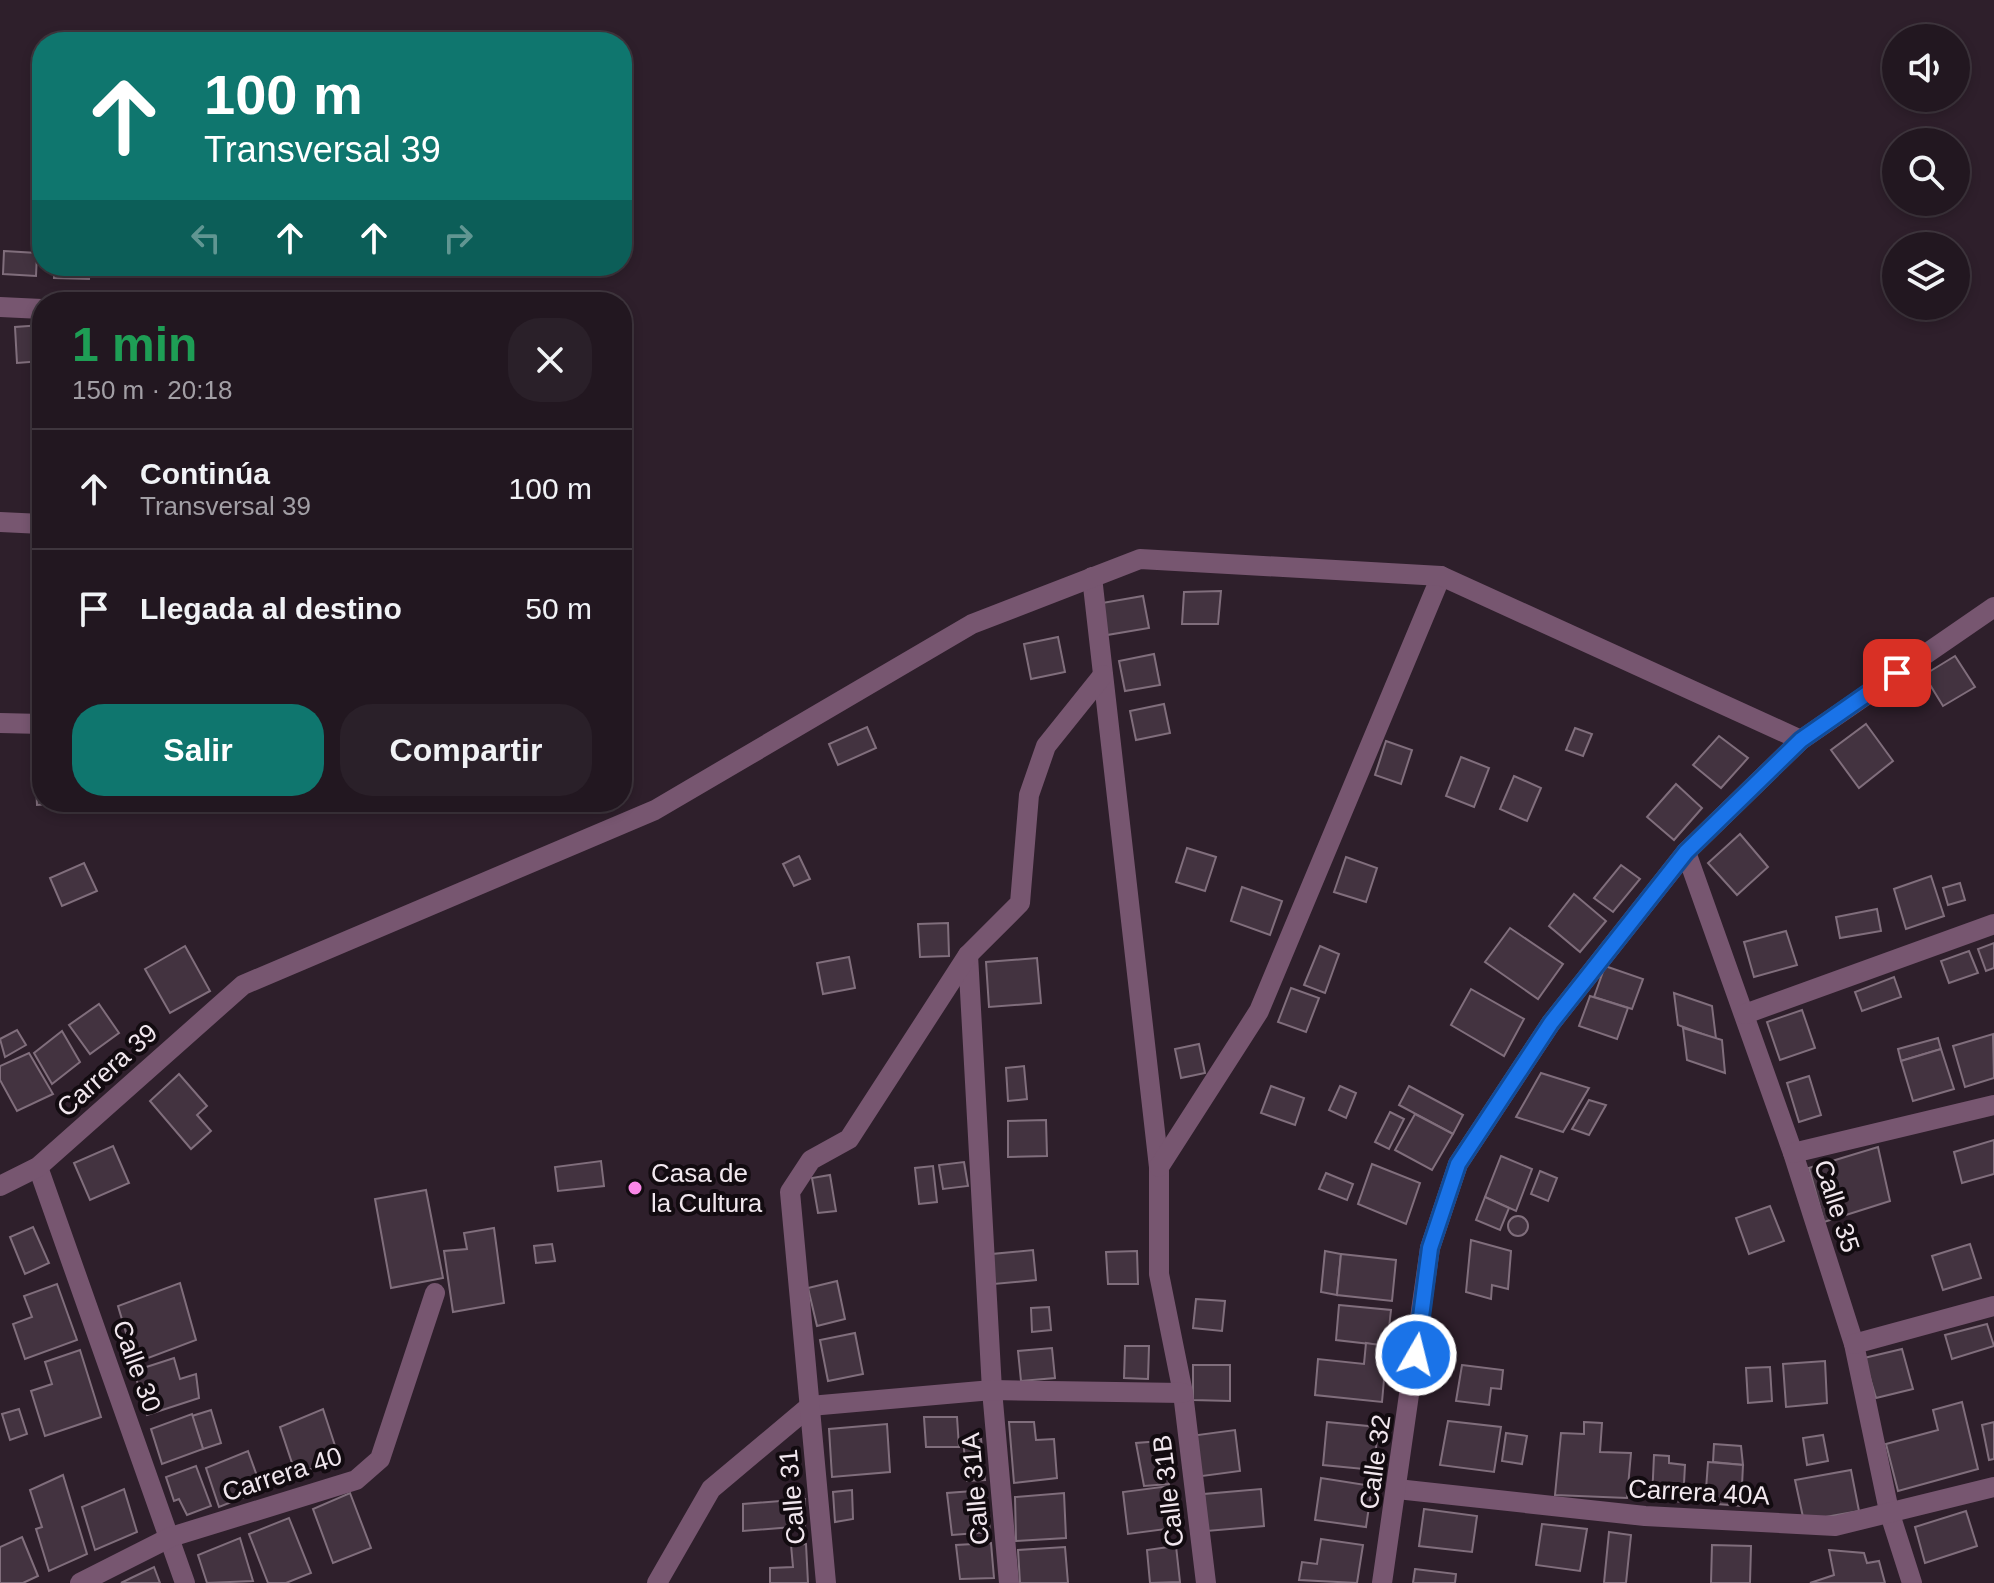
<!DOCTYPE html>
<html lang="es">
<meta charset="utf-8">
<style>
:root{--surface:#221720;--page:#2a2029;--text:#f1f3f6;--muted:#a29fa5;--line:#3f363e;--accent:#0f766e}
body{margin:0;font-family:Helvetica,sans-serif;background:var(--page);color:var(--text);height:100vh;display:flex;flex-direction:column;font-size:30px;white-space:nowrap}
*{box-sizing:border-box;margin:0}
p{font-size:26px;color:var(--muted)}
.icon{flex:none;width:44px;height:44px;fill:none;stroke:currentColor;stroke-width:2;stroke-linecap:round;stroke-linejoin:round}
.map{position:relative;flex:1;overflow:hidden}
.sheet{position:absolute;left:32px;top:292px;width:600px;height:520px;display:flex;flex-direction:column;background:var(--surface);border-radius:32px;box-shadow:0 4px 12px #0003,0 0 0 2px var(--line)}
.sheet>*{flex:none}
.hud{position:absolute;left:32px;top:32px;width:600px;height:244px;border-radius:32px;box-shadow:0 4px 12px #0003,0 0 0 2px var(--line);background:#0f766e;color:#fff;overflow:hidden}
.controls{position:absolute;left:1882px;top:24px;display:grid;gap:16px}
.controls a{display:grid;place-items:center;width:88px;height:88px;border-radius:50%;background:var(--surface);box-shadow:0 4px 12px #0003,0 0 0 2px var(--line);font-size:40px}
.pin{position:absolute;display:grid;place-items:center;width:68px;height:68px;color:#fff;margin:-34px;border-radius:16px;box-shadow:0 4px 12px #0006}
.me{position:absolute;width:88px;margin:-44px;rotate:8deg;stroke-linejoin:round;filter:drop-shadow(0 0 6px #0008)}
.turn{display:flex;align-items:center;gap:28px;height:168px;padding:0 40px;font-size:36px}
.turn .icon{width:104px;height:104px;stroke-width:2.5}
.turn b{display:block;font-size:56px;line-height:68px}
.lanes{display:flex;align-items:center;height:76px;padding:0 40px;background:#0003;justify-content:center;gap:40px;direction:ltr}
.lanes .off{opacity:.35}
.round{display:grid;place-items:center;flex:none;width:84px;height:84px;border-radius:32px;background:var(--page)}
.overview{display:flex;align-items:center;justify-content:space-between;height:136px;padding:0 40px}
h1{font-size:48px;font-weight:800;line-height:60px;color:#1e9e55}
.primary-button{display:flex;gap:16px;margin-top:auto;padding:16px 40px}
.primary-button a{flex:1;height:92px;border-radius:32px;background:var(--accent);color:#fff;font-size:32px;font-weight:800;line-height:92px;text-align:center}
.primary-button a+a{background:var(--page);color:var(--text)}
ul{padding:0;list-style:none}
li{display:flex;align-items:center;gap:24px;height:120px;padding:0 40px;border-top:2px solid var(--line)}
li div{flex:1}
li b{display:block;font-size:30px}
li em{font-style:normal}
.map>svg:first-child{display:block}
.building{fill:#433340;stroke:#806e7c;stroke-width:2}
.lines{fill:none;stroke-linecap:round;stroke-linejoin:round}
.minor{stroke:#775670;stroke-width:20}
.route-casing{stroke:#114b97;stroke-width:20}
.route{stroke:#1a73e8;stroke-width:14}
.poi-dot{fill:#fa87e7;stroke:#120b10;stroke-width:3}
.labels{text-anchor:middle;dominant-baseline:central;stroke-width:8;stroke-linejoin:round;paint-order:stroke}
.street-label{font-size:26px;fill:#f1e7ee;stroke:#120b10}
.poi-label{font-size:26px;fill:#f1e7ee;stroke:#120b10;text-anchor:start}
</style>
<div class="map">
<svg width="1994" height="1583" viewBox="0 0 1994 1583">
<rect width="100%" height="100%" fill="#2e1f2b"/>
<g class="building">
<path d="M4 251 37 253 36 276 3 274Z"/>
<path d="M54 266H90L89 279 54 278Z"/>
<path d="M42 325V361L17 363 15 327Z"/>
<path d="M1221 591 1218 624H1182L1184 592Z"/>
<path d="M1143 596 1149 628 1107 635 1102 603Z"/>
<path d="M1058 637 1065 672 1031 679 1024 644Z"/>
<path d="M1154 654 1160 685 1125 691 1119 661Z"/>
<path d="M1955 656 1975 687 1943 706 1924 675Z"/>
<path d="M1164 704 1170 733 1136 740 1130 711Z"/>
<path d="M1866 724 1893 761 1859 788 1831 750Z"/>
<path d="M867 727 876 748 838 765 829 744Z"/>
<path d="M1575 728 1592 734 1583 756 1566 750Z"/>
<path d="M1719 736 1748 758 1721 788 1693 765Z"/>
<path d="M1386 741 1412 750 1401 784 1375 775Z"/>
<path d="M1461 757 1489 768 1474 807 1446 796Z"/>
<path d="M42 761V802H80L37 805 35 762Z"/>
<path d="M1514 776 1541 788 1527 821 1500 809Z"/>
<path d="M1676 784 1702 808 1674 840 1647 817Z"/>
<path d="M1740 834 1768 867 1737 895 1708 863Z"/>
<path d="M1187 848 1216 857 1205 891 1176 882Z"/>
<path d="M799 856 810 879 794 886 783 864Z"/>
<path d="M1346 857 1377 868 1366 902 1334 892Z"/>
<path d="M84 863 97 891 62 906 50 878Z"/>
<path d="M1621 865 1640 879 1613 912 1594 898Z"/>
<path d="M1931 876 1944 916 1906 929 1894 889Z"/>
<path d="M1960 883 1965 900 1948 905 1943 888Z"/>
<path d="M1242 887 1282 901 1270 935 1231 921Z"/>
<path d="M1574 894 1606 921 1580 952 1549 926Z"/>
<path d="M1877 909 1881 931 1840 938 1836 917Z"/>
<path d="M948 923 949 956 920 957 918 924Z"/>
<path d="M1510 928 1563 964 1538 999 1485 962Z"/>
<path d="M1786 931 1797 965 1754 977 1744 942Z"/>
<path d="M1994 943V968L1986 971 1978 949Z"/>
<path d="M185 946 210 991 170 1013 145 969Z"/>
<path d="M1320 946 1339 954 1325 993 1304 985Z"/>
<path d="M1969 951 1978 973 1949 983 1941 961Z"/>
<path d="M849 957 855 988 823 994 817 963Z"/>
<path d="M1037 958 1041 1003 989 1007 986 962Z"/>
<path d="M1605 966 1643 979 1632 1009 1594 997Z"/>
<path d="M1894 977 1901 997 1862 1011 1855 992Z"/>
<path d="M1291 988 1319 998 1306 1032 1278 1022Z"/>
<path d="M1471 989 1524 1019 1504 1056 1451 1025Z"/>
<path d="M1674 993 1712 1006 1716 1039 1678 1025Z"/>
<path d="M1590 996 1628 1008 1617 1039 1579 1026Z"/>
<path d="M99 1004 119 1033 90 1054 69 1025Z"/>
<path d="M1802 1010 1815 1048 1780 1060 1767 1022Z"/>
<path d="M1683 1028 1722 1040 1725 1073 1687 1060Z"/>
<path d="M17 1030 26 1045 5 1057 0 1039Z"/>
<path d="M62 1031 80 1062 52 1084 34 1053Z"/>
<path d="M1993 1034 1994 1078 1965 1087 1953 1046Z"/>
<path d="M1938 1038 1941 1049 1901 1061 1898 1049Z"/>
<path d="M1199 1044 1205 1073 1181 1078 1175 1049Z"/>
<path d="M1941 1049 1954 1089 1913 1101 1901 1061Z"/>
<path d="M29 1053 53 1094 17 1111 0 1080V1066Z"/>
<path d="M1024 1066 1027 1099 1008 1101 1006 1068Z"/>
<path d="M1541 1073 1589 1088 1563 1132 1516 1117Z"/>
<path d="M179 1074 207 1106 197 1115 211 1131 191 1149 150 1101Z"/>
<path d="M1809 1076 1821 1115 1799 1122 1787 1083Z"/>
<path d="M1271 1086 1304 1098 1295 1125 1261 1113Z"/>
<path d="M1340 1086 1356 1093 1346 1118 1329 1110Z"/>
<path d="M1409 1086 1463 1115 1453 1134 1399 1105Z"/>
<path d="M1589 1100 1606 1105 1589 1135 1572 1129Z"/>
<path d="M1390 1112 1404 1119 1389 1149 1375 1142Z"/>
<path d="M1415 1114 1453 1134 1432 1170 1395 1150Z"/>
<path d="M1046 1120 1047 1156 1008 1157V1121Z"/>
<path d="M1994 1140V1174L1962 1183 1954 1152Z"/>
<path d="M113 1146 129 1183 90 1200 74 1163Z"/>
<path d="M1878 1147 1890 1201 1824 1222 1809 1168Z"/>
<path d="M1501 1156 1532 1169 1516 1211 1485 1197Z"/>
<path d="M601 1161 604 1186 558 1191 555 1167Z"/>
<path d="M964 1162 968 1186 943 1189 939 1165Z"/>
<path d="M1372 1164 1420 1183 1406 1224 1358 1204Z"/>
<path d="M933 1166 937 1202 919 1204 915 1168Z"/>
<path d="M1540 1171 1557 1178 1548 1201 1531 1194Z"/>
<path d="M1326 1173 1353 1184 1347 1200 1319 1189Z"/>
<path d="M830 1175 836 1211 818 1213 812 1178Z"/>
<path d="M426 1190 443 1278 391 1288 375 1199Z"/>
<path d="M1485 1197 1509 1208 1500 1230 1476 1220Z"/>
<path d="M1770 1206 1784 1241 1749 1254 1736 1218Z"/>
<circle cx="1518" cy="1226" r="10"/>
<path d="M33 1227 49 1263 25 1274 10 1237Z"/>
<path d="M494 1228 504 1303 453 1312 444 1251 467 1249 464 1233Z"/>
<path d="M1471 1240 1511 1251 1508 1289 1492 1285 1491 1299 1466 1292Z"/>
<path d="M552 1244 555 1261 536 1263 534 1246Z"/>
<path d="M1970 1244 1981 1278 1943 1290 1932 1256Z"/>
<path d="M1033 1250 1036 1280 994 1284 992 1254Z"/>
<path d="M1137 1251 1138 1284H1108L1106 1252Z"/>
<path d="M1325 1251 1341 1254 1337 1295 1321 1292Z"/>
<path d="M1341 1254 1396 1260 1392 1301 1337 1295Z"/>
<path d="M837 1281 845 1319 817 1326 808 1288Z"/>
<path d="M180 1283 196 1340 135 1363 118 1306Z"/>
<path d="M57 1284 77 1340 25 1359 13 1324 32 1317 24 1296Z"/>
<path d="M1196 1299 1225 1301 1222 1331 1193 1328Z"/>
<path d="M1339 1305 1391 1310 1387 1346 1336 1340Z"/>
<path d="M1049 1307 1051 1330 1032 1332 1031 1308Z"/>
<path d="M1987 1324 1994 1346 1952 1359 1945 1335Z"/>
<path d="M855 1333 863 1374 828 1381 820 1340Z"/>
<path d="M1366 1343 1387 1346 1382 1402 1315 1395 1318 1359 1364 1364Z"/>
<path d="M1125 1346H1149L1148 1379 1124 1378Z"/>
<path d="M1052 1348 1055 1378 1021 1381 1018 1351Z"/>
<path d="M1902 1349 1913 1389 1876 1398 1864 1358Z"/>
<path d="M80 1350 101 1417 45 1436 31 1391 52 1384 45 1362Z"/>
<path d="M174 1358 180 1379 196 1374 199 1398 147 1415 134 1371Z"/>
<path d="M1825 1361 1827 1403 1786 1407 1783 1364Z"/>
<path d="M1193 1365H1230V1401L1193 1400Z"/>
<path d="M1462 1365 1503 1370 1501 1389 1491 1388 1489 1405 1456 1401Z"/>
<path d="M1770 1367 1772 1401 1748 1403 1746 1368Z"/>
<path d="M1962 1402 1978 1469 1898 1491 1886 1444 1938 1430 1933 1410Z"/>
<path d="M19 1409 27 1434 10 1440 2 1414Z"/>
<path d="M323 1409 339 1458 296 1475 280 1427Z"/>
<path d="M211 1410 221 1443 203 1449 192 1416Z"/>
<path d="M192 1414 203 1449 162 1464 151 1429Z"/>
<path d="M924 1417H957L959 1447H926Z"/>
<path d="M1448 1421 1501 1427 1494 1472 1440 1465Z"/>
<path d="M1009 1422H1034L1036 1440 1054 1439 1057 1478 1014 1483Z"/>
<path d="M1327 1422 1378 1427 1374 1470 1323 1465Z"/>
<path d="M1584 1422 1602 1423 1600 1452 1631 1453 1627 1498 1555 1495 1561 1433 1584 1434Z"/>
<path d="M1994 1422V1459L1989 1460 1982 1425Z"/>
<path d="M887 1424 890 1472 832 1477 829 1429Z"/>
<path d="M1235 1430 1240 1471 1195 1477 1190 1436Z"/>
<path d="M1506 1433 1527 1436 1522 1464 1502 1461Z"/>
<path d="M1823 1435 1828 1461 1807 1465 1803 1438Z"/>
<path d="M963 1439H981L985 1480 967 1481Z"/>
<path d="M1161 1441 1169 1484 1144 1486 1136 1443Z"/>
<path d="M1714 1444 1741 1446 1743 1465 1713 1462Z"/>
<path d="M248 1451 262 1490 219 1507 206 1468Z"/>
<path d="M1654 1455 1669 1456V1463L1685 1465 1683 1502 1652 1499Z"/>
<path d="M1708 1462 1743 1465 1741 1506 1705 1503Z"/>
<path d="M196 1466 211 1506 187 1515 179 1499 174 1501 166 1477Z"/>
<path d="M1851 1470 1859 1511 1820 1518 1803 1517 1795 1480Z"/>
<path d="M63 1475 87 1554 49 1571 36 1529 42 1527 30 1490Z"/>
<path d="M1321 1478 1372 1486 1366 1527 1315 1520Z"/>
<path d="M1169 1486 1174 1528 1128 1534 1123 1492Z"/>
<path d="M124 1489 137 1532 95 1550 82 1507Z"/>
<path d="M1261 1489 1264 1526 1207 1531 1204 1494Z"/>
<path d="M852 1490 853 1519 835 1522 833 1492Z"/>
<path d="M986 1490 990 1532 952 1535 947 1493Z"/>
<path d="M350 1493 371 1548 333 1563 313 1509Z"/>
<path d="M1064 1493 1066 1538 1016 1541 1015 1497Z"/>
<path d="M805 1499V1526L743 1531V1504Z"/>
<path d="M1424 1509 1477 1516 1472 1552 1419 1546Z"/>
<path d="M1966 1511 1977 1546 1925 1563 1915 1527Z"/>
<path d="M289 1518 311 1573 286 1583H268L249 1534Z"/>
<path d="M1542 1524 1587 1529 1580 1571 1536 1565Z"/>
<path d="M1609 1532 1631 1535 1626 1583H1604Z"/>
<path d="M22 1537 38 1576 23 1583H0V1547Z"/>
<path d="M240 1538 253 1581 207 1583 198 1555Z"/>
<path d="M1321 1539 1363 1545 1357 1583 1299 1580 1302 1562 1317 1564Z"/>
<path d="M991 1543 994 1578 960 1579 956 1545Z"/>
<path d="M806 1544 808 1583H770V1568L793 1567 791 1545Z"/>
<path d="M1712 1545 1751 1546 1750 1583H1711Z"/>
<path d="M1176 1546 1180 1582 1150 1583 1147 1550Z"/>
<path d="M1065 1547 1068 1583H1020L1018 1550Z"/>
<path d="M1829 1550 1864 1553 1867 1563 1879 1561 1885 1583H1810L1834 1575Z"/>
<path d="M154 1567 160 1583H121L131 1578Z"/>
<path d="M1415 1569 1456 1574 1455 1583H1413Z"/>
</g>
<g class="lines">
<g class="minor">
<path d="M0 307 42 309"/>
<path d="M0 522 42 524"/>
<path d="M1092 577 1159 1167V1274L1183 1393 1206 1583"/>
<path d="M0 723 42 724"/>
<path d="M1686 852 1793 1153 1854 1344 1889 1511 1912 1583"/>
<path d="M968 955 992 1390 1009 1583"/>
<path d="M1745 1014 1994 924"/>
<path d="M1793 1153 1994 1105"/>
<path d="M38 1167 185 1583"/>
<path d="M1159 1167 1259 1011 1441 576"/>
<path d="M0 1186 38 1167 243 985 655 810 972 624 1140 559 1441 576 1801 740"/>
<path d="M1854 1344 1994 1306"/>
<path d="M1397 1489 1645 1516 1835 1526 1994 1487"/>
<path d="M80 1583 171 1537 356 1480 380 1459 435 1293"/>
<path d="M657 1583 711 1489 810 1406 992 1390 1183 1393"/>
<path d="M826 1583 790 1192 811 1160 849 1139 968 955 1020 903 1029 795 1046 746 1103 675"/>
<path d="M1382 1583 1430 1248 1458 1164 1551 1023 1686 852 1801 740 1994 607"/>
</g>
</g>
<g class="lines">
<g class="route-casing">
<path id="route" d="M1416 1355 1430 1248 1458 1164 1551 1023 1686 852 1801 740 1897 673"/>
</g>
<use href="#route" class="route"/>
</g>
<circle class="poi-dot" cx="635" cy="1188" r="8"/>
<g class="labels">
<g class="street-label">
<text transform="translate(107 1070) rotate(-42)">Carrera 39</text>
<text transform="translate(1837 1206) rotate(72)">Calle 35</text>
<text transform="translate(137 1366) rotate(70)">Calle 30</text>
<text transform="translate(1375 1462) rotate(-82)">Calle 32</text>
<text transform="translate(282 1474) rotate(-18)">Carrera 40</text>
<text transform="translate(975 1489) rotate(-95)">Calle 31A</text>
<text transform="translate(1168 1491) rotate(-97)">Calle 31B</text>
<text transform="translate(1699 1492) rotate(3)">Carrera 40A</text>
<text transform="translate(792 1497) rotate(-95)">Calle 31</text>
</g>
<g class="poi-label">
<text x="651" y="1173">Casa de<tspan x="651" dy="30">la Cultura</tspan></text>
</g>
</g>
</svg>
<div class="controls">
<a><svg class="icon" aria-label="sound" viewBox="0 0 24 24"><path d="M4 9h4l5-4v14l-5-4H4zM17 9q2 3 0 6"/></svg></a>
<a><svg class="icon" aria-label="search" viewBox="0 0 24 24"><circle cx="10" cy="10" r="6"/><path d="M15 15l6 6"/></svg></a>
<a><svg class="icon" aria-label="layers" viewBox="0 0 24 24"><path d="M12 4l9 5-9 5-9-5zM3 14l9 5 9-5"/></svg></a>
</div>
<div class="pin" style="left:1897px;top:673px;background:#d93025"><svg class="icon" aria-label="arrive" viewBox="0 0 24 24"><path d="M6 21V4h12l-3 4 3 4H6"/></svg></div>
<svg class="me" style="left:1416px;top:1355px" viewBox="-20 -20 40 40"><circle r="17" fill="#1a73e8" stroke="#fff" stroke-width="3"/><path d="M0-11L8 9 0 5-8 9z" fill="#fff"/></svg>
<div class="hud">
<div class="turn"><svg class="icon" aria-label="ahead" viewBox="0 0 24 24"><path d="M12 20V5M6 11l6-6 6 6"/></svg><div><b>100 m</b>Transversal 39</div></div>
<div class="lanes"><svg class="icon off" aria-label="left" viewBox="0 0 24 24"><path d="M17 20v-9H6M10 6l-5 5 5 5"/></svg><svg class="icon" aria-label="ahead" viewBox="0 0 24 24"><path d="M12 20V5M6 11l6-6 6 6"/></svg><svg class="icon" aria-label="ahead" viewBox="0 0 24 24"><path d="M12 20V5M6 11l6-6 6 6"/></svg><svg class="icon off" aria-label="right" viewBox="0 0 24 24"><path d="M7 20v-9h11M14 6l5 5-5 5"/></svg></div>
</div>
<section class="sheet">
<div class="overview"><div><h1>1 min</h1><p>150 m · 20:18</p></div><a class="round"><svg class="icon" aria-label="close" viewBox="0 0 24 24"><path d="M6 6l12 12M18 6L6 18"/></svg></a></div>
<ul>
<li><svg class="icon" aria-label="ahead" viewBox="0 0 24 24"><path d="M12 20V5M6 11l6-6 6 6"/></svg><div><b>Continúa</b><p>Transversal 39</p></div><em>100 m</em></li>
<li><svg class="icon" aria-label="arrive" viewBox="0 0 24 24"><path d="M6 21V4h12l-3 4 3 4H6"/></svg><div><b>Llegada al destino</b></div><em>50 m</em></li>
</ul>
<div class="primary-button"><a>Salir</a><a>Compartir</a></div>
</section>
</div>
